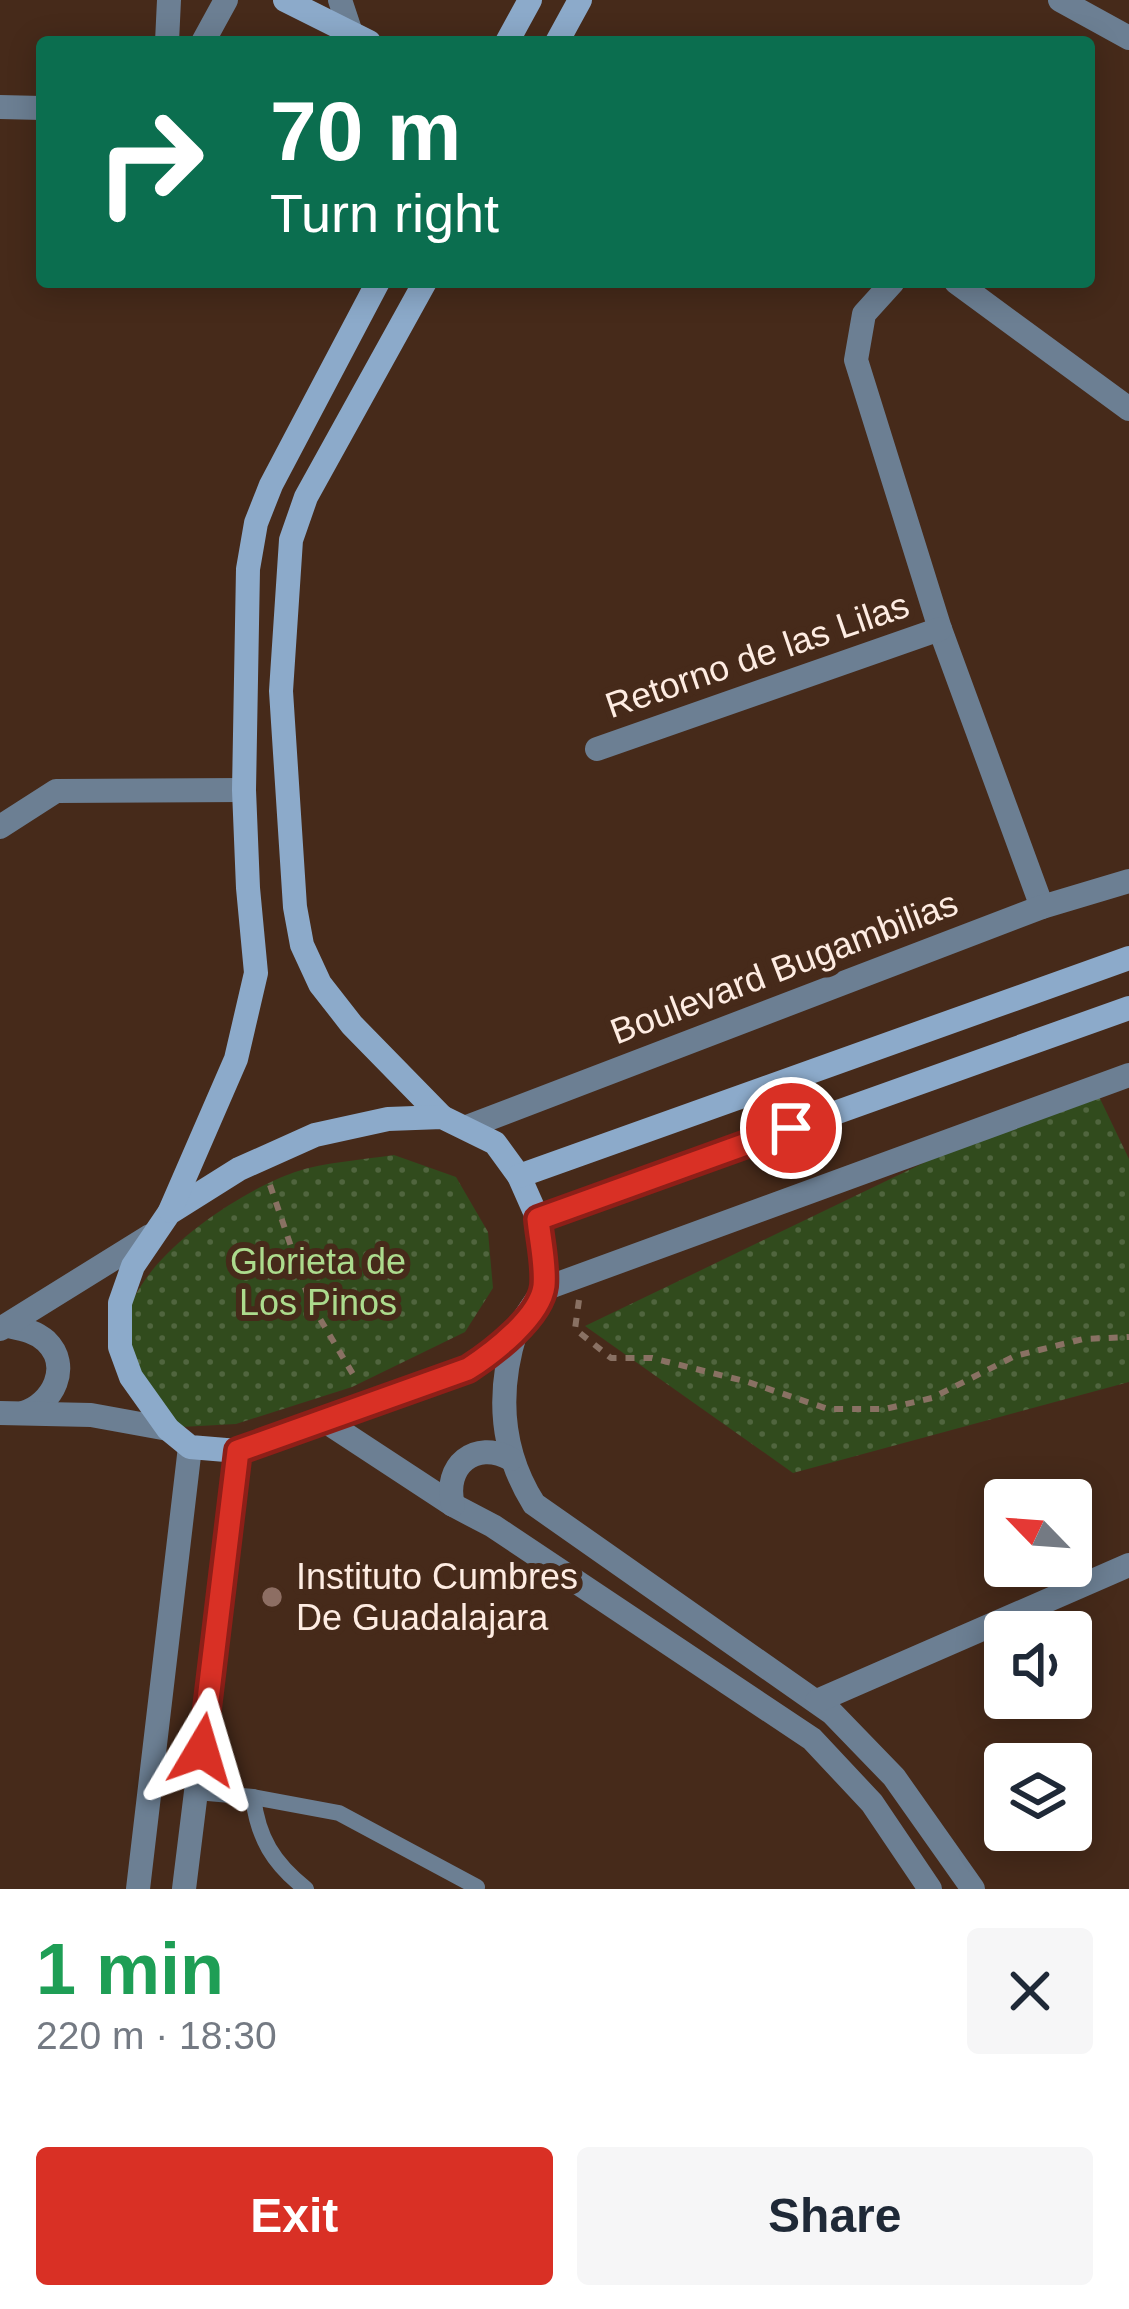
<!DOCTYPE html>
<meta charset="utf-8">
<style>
:root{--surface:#fff;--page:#f6f6f7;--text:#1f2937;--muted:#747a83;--accent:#d93025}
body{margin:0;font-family:Helvetica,sans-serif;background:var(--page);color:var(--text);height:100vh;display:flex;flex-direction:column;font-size:45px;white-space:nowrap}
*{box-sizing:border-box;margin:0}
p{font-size:39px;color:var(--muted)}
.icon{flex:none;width:66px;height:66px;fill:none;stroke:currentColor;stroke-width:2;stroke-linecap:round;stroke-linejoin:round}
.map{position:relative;height:1889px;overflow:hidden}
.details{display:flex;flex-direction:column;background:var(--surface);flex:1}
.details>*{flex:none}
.guide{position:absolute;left:36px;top:36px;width:1059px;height:252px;border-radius:12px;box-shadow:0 6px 30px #0003;background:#0b6e4f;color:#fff;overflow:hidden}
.needle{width:78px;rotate:295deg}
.buttons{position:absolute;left:984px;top:1479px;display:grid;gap:24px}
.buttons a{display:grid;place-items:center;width:108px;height:108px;border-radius:12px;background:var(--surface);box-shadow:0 6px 30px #0003;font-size:60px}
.pin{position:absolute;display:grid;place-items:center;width:102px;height:102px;color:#fff;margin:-51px;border:6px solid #fff;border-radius:50%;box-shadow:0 3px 12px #0007}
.me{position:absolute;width:132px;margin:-66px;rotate:7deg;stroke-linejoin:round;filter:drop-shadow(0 0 9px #0008)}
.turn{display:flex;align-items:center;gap:42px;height:252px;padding:0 36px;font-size:54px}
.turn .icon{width:156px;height:156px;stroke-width:2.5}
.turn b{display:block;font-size:84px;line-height:102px}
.round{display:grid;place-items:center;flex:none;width:126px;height:126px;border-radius:12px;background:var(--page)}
.headline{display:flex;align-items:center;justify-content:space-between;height:204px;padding:0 36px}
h1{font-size:72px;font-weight:600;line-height:90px;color:#1e9e55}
.primary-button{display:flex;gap:24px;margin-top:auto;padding:24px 36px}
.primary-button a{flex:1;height:138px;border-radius:12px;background:var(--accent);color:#fff;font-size:48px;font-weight:600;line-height:138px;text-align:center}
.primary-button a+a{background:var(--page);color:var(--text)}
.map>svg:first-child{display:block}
.park{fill:url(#park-dots)}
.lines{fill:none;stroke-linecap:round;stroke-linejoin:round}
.path{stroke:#897163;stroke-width:6;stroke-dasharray:9 9;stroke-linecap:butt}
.lane{stroke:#6c7f93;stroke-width:16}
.street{stroke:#6c7f93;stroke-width:24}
.secondary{stroke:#8caaca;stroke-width:24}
.route-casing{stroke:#8d1f18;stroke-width:30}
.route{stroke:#d93025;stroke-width:21}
.education-dot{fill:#8d6e63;stroke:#462a1a;stroke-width:4.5}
.labels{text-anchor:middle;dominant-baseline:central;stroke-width:12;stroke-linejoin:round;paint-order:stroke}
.street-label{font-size:36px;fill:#feece2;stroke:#462a1a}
.park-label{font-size:36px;fill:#acdb8d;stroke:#462a1a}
.poi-label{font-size:36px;fill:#feece2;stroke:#462a1a;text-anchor:start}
</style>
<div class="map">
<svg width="1129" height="1889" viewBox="0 0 1129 1889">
<defs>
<pattern id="park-dots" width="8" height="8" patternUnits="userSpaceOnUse" patternTransform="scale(3)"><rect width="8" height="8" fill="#314b1d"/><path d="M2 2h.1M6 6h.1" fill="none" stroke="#50653e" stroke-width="1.8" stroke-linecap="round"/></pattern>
</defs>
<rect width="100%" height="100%" fill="#462a1a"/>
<g class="park">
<path d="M1092 1082 1129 1159V1382L793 1473 585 1326Z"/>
<path d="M394 1155 456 1177 488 1232 493 1288 465 1332 352 1387 236 1424 181 1427C158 1405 130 1379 125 1345 114 1271 235 1193 295 1172 325 1162 362 1160 394 1155Z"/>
</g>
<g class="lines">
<g class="path">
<path d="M270 1185 310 1302 357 1381"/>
<path d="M579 1300 575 1329 611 1358H652L748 1382 828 1409H885L932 1398 1015 1356 1083 1339 1129 1337"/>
</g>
<g class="lane">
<path d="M197 1792 253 1797 339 1813 477 1887"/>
<path d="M253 1797C258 1838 273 1863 306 1889"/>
</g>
<g class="street">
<path d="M340 0 351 33"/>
<path d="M1060 0 1129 38"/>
<path d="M167 42 169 0"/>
<path d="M203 42 226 0"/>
<path d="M0 107 42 108"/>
<path d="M893 282 864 314 856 360 940 629 1042 907"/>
<path d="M956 282 1129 409"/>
<path d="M597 749 940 629"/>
<path d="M0 827 56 791 244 790"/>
<path d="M467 1127 1042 907 1129 881"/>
<path d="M544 1289 1129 1075"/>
<path d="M8 1326C22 1329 35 1331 46 1341 72 1366 53 1404 23 1413"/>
<path d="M0 1329 150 1236"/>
<path d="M516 1331C497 1391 500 1450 534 1504L832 1713 894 1777 973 1889"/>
<path d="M0 1413 91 1415 168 1429"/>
<path d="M325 1421 453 1505 493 1526 812 1739 872 1803 930 1889"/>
<path d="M453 1505C443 1466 475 1439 511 1459"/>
<path d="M817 1701 1129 1565"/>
<path d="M138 1889 190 1447"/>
<path d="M184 1889 238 1451"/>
</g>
<g class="secondary">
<path d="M285 0 369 42"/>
<path d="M507 42 530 0"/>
<path d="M557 42 580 0"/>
<path d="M425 282 306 497 291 540 281 691 295 907 302 945 320 984 352 1025 442 1117"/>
<path d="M442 1117 495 1143 519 1176 538 1219 544 1289 516 1331 468 1369 238 1451 190 1447 168 1429 131 1377 120 1347V1303L133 1266 169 1213 239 1169 315 1135 388 1119Z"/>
<path d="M519 1176 1129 958"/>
<path d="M170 1211 236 1059 256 973 248 888 244 790 248 569 256 523 271 485 378 282"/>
<path d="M538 1219 1129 1008"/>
</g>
</g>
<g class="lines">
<g class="route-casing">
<path id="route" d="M202 1750 238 1451 468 1369C493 1353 540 1317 544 1286 546 1265 540 1240 538 1219L791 1128"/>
</g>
<use href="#route" class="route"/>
</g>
<circle class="education-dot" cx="272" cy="1597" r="12"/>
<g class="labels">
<g class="street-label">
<text transform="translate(757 655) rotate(-19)">Retorno de las Lilas</text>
<text transform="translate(784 967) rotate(-21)">Boulevard Bugambilias</text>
</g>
<g class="park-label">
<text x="318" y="1261">Glorieta de<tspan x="318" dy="41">Los Pinos</tspan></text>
</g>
<g class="poi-label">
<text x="296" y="1576">Instituto Cumbres<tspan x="296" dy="41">De Guadalajara</tspan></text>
</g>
</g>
</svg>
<div class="buttons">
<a><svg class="needle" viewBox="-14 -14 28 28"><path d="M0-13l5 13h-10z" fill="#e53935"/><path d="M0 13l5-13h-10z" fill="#747a83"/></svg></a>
<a><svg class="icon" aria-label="sound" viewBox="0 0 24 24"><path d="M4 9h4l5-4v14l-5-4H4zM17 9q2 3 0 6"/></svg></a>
<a><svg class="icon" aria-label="layers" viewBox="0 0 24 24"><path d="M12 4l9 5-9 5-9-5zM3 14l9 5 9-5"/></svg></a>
</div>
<div class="pin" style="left:791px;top:1128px;background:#d93025"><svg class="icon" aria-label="arrive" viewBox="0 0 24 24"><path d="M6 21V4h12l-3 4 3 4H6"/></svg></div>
<svg class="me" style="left:202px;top:1750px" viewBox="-20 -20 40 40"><path d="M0-17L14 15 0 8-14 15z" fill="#d93025" stroke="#fff" stroke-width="4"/></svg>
<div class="guide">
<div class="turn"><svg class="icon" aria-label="right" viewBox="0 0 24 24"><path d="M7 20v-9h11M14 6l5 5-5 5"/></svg><div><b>70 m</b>Turn right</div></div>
</div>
</div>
<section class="details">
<div class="headline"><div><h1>1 min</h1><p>220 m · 18:30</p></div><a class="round"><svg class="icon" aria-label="close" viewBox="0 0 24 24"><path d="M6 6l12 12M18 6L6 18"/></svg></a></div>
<div class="primary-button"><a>Exit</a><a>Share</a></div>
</section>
